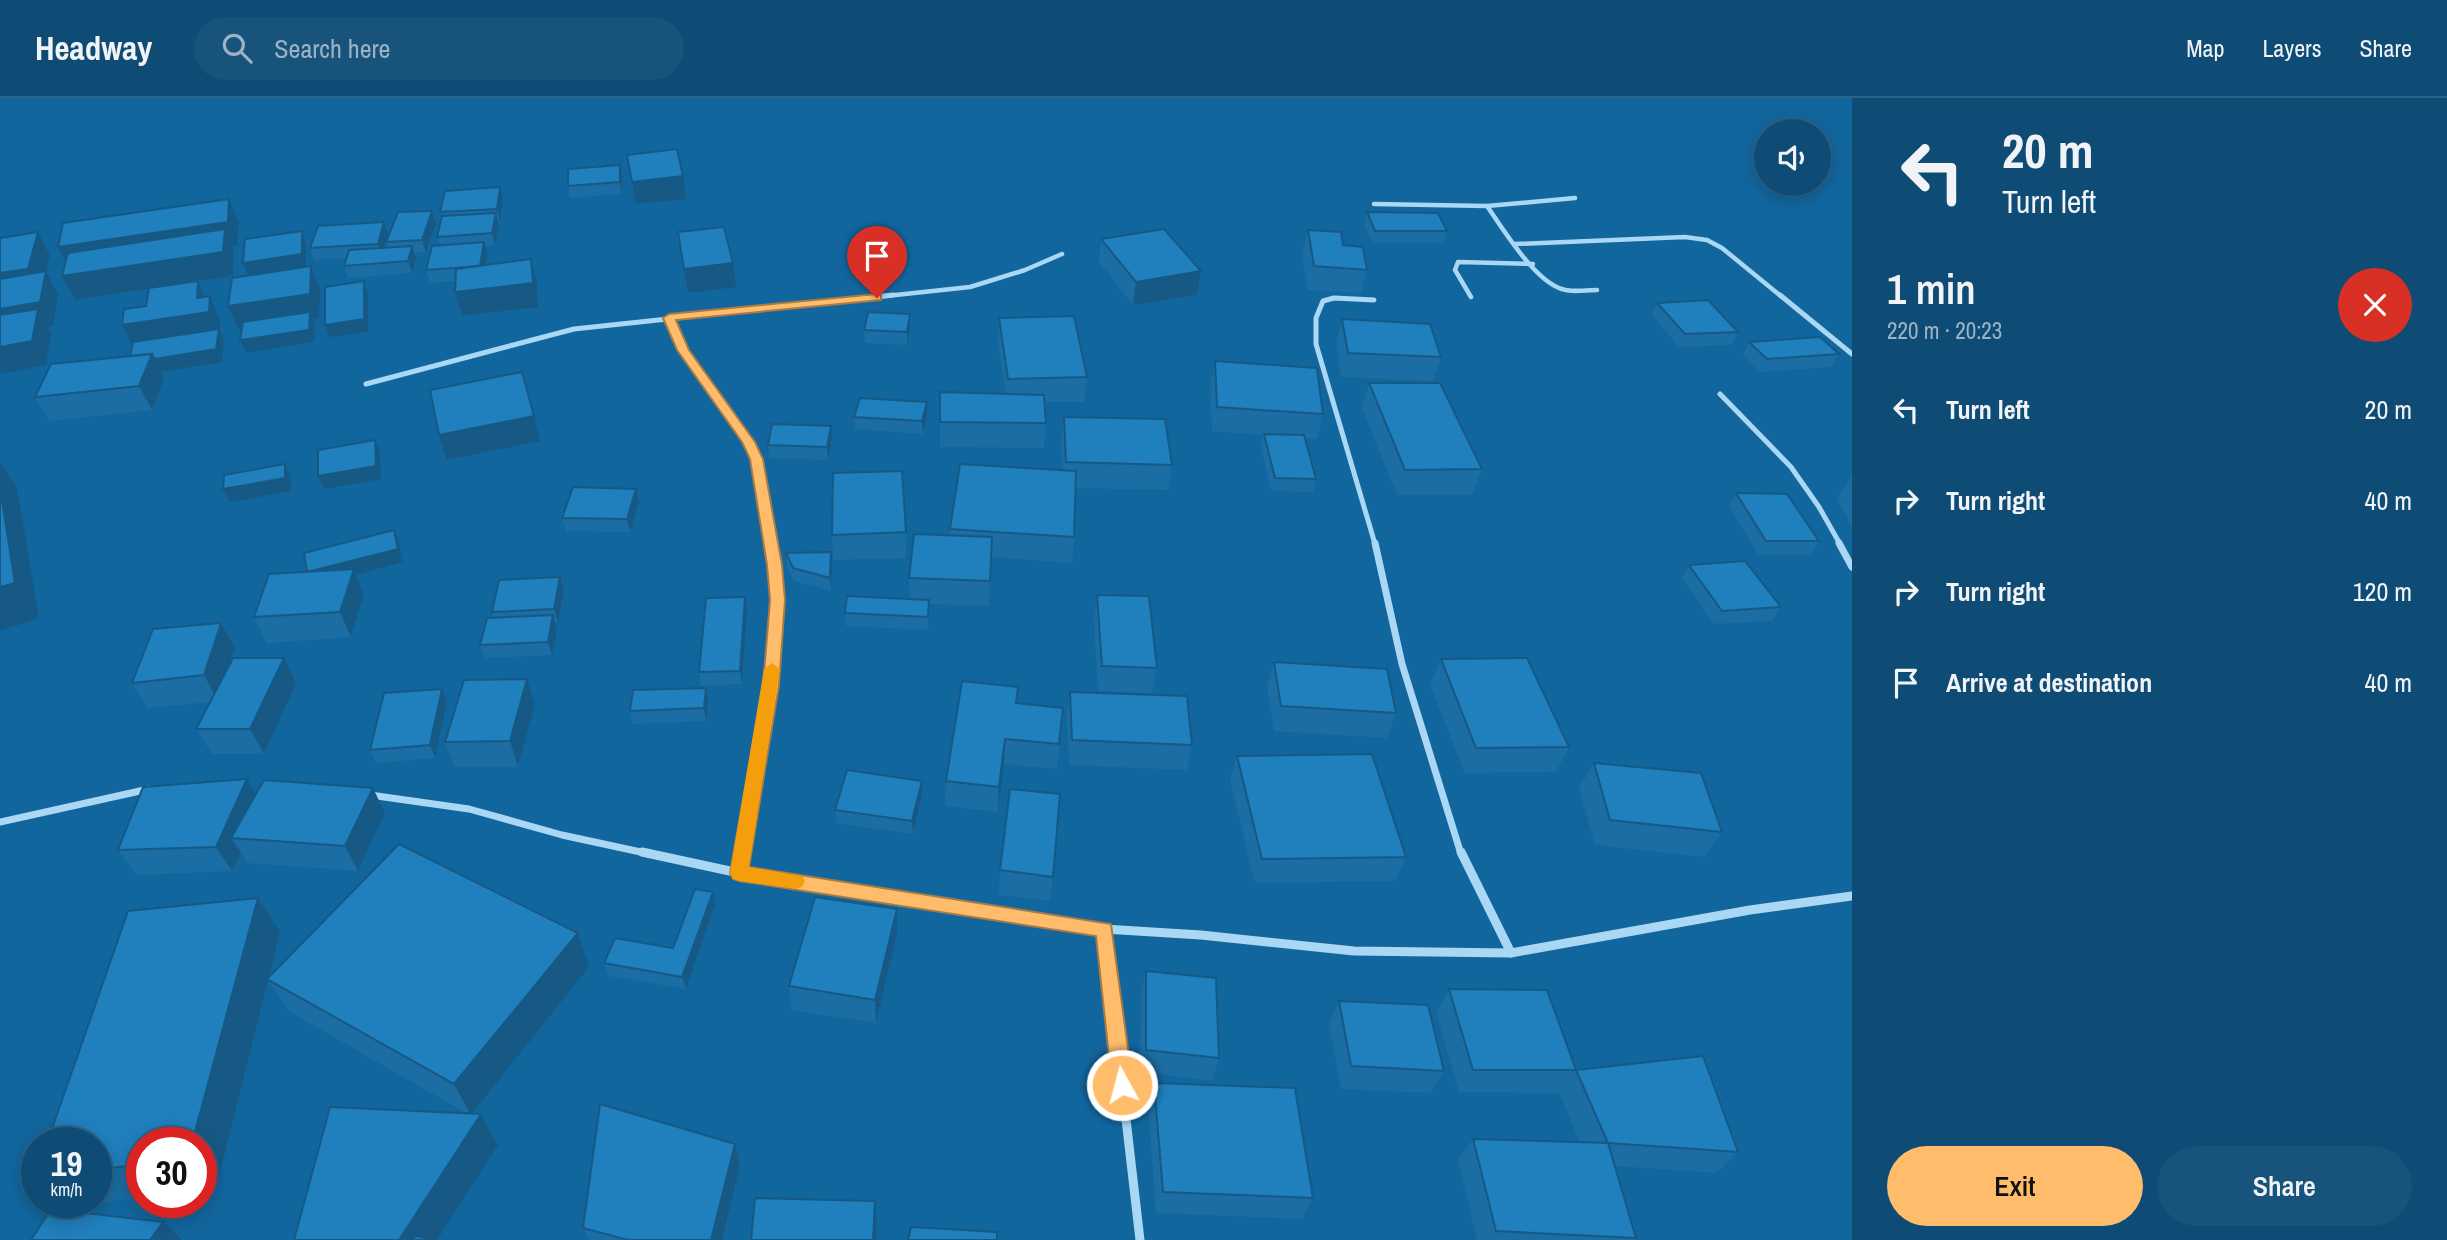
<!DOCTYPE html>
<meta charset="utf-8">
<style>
:root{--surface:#0e4c76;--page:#17537b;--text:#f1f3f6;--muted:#9bb4c5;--line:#2e6388;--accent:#ffbd6c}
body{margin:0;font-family:"Archivo Narrow",sans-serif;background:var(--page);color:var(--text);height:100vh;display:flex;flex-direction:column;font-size:26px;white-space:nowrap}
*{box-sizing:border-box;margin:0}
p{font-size:23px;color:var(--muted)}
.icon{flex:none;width:38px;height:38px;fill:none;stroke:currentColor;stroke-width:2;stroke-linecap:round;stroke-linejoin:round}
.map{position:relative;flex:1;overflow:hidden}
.details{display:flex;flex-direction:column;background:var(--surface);width:595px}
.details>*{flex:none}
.hud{background:#0e4c76;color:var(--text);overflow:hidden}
.tools{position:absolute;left:1754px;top:21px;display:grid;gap:14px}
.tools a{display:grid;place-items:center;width:77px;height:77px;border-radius:50%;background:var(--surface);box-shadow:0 4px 18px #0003,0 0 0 2px var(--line);font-size:35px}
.speed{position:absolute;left:21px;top:1029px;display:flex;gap:14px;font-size:35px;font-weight:700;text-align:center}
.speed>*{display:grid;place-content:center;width:91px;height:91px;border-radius:50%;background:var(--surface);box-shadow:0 4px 18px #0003,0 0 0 2px var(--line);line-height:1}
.speed small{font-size:18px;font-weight:400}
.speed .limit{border:10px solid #d22;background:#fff;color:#111}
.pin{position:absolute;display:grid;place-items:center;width:60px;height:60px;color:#fff;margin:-72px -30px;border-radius:50% 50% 50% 0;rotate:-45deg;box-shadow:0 0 7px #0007}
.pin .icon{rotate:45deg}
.me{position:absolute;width:77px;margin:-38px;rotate:353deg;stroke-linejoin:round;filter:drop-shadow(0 0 5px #0008)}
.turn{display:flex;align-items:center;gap:24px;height:147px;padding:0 35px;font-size:32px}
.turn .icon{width:91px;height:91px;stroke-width:2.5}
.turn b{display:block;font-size:49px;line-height:60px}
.round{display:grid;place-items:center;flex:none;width:74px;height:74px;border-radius:37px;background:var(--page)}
.headline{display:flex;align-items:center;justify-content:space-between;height:119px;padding:0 35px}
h1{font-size:42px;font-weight:600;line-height:52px}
.button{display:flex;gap:14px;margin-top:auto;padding:14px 35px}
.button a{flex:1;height:80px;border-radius:42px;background:var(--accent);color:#111;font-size:28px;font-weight:600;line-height:80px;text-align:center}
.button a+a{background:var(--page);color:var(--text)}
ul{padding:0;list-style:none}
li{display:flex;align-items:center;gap:21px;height:91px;padding:0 35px}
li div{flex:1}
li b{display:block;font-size:26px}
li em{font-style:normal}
header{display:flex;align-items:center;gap:42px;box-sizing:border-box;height:98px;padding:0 35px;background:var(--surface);border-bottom:2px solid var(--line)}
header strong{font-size:33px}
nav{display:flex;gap:38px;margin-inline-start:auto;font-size:24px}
.search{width:490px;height:63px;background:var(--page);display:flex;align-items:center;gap:18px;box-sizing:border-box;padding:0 24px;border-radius:38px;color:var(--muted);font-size:26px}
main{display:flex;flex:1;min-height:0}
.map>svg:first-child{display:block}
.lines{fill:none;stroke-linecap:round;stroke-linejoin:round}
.minor-far3{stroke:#a9d7f4;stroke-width:4.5}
.minor-far2{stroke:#a9d7f4;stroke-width:5}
.minor-far1{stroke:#a9d7f4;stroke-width:7}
.minor{stroke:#a9d7f4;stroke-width:9}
.wall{fill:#1c6da3}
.shaded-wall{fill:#165984}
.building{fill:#207fbd;stroke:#165984;stroke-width:2}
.route{fill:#ffbd6c;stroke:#a67b46;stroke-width:2}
.slow{fill:#f59e0b}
</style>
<header>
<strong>Headway</strong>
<div class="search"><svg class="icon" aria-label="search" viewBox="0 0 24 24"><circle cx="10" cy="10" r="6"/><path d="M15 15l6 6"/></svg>Search here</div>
<nav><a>Map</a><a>Layers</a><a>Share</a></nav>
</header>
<main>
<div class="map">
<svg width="1852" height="1142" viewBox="0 0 1852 1142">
<rect width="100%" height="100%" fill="#12669e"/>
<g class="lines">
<g class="minor-far3">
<path d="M1374 106 1487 108 1575 100"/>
<path d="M1487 108C1503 131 1533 180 1559 190 1570 195 1585 192 1597 192"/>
<path d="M1515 146 1685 139 1707 142 1722 150 1782 199"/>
<path d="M877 199 970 189 1025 172 1062 156"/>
<path d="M1471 199 1455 172 1458 164 1533 166"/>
</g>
<g class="minor-far2">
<path d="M1780 197 1852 256"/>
<path d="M1374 202 1334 200 1323 203 1316 220V246L1375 446"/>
<path d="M669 220 683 252 749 344 757 361 769 446"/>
<path d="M366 286 574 231 893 197"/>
<path d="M1720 296 1791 369 1819 409 1840 446"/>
</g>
<g class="minor-far1">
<path d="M1375 445 1402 566 1461 756"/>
<path d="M1839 445 1852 469"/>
<path d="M370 697 469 711 562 737 650 756"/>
<path d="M0 724 149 691"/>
<path d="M742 756 771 587 777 502 769 445"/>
</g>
<g class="minor">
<path d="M642 754 739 775 1104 831 1201 837 1354 853 1511 855 1750 812 1852 798"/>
<path d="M1461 754 1511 855"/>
<path d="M739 775 743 754"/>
<path d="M1104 831 1140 1142"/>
</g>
</g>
<g class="wall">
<path d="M622 78V96L570 100 568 88Z"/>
<path d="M503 101 500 123H498L499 127 495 147 485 148 488 157 486 167 537 185 538 209 462 218 455 194V183L430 185 426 172 440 147 437 139 442 121 440 114Z"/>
<path d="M1367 114 1447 133 1444 145H1372L1364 126Z"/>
<path d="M239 124 237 147 232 148 234 154 233 178 191 184 198 183 205 199 220 222V233L224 243 222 264 161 274 164 280 152 312 50 323 35 299 130 258 132 248 146 208 149 191 75 202 66 165 58 149Z"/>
<path d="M436 125 426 154 415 155 416 160 412 175 348 180 344 168 346 160 314 162 310 150 388 136 384 150 388 149 386 144Z"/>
<path d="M1308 132 1343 147 1367 172 1361 195 1308 192 1302 156Z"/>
<path d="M1101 141 1197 197 1133 207 1099 164Z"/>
<path d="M1657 205 1738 234 1732 247 1679 249 1652 217Z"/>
<path d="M910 216V229L907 247 865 245 864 232Z"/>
<path d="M999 220 1087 279 1084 304H1044L1046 325 1044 350 940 349V294L1006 296 998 244Z"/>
<path d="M1342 221 1441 259 1433 283 1341 279 1336 245Z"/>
<path d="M1749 244 1839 256 1831 269 1760 274 1743 257Z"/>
<path d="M1215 263 1323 316 1317 341 1305 340 1316 381 1313 394 1271 393 1261 348 1264 337 1212 333 1210 288Z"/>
<path d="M1369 285 1482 371 1472 397H1397L1362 310Z"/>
<path d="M927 317 923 336 855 331 854 319Z"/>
<path d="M1064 319 1172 367 1168 392 1076 390 1074 439 1072 465 991 459 989 508 929 506 928 532 846 528 845 515 910 501 909 480 950 437V431L1063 372 1061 344Z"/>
<path d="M832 341 828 362 769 360 768 347Z"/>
<path d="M1852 377V429L1837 401Z"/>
<path d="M636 391 639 404 630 434 566 433 562 420Z"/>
<path d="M1736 395 1819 443 1810 457 1758 456 1729 408Z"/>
<path d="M906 434V460L833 462 832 437Z"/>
<path d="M399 445 403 464 356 477 364 496 351 539 267 545 254 519 307 474Z"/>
<path d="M831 454 832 468 831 493 794 483 787 469 786 455Z"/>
<path d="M1689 467 1781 509 1772 523 1714 526 1682 480Z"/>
<path d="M560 479 564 492 558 524H555L557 531 552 557 485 560 480 547 494 520 492 514Z"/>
<path d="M1097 497 1157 570 1152 595 1098 593 1094 522Z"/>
<path d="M745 499 747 512 742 586 701 588 699 574Z"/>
<path d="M221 525 235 550 231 564 284 560 296 585 264 656H212L196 631 210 604 148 610 132 585Z"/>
<path d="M1441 561 1569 649 1556 674 1465 675 1430 587Z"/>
<path d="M1274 564 1396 615 1387 640 1274 633 1267 589Z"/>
<path d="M1018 589 1017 605 1063 610 1057 671 1004 666 998 714 945 708 946 683Z"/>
<path d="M442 591 447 604 435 660 376 665 370 652Z"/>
<path d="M1070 594 1192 647 1187 672 1069 667 1067 619Z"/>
<path d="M708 603 706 623 633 626 630 613Z"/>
<path d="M535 607 518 669H455L445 644Z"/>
<path d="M1237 658 1406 759 1395 783 1255 785 1230 683Z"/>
<path d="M1594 665 1722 734 1704 759 1595 747 1579 690Z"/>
<path d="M922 683V696L913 736 836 725 835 712Z"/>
<path d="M256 696 385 715 358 773 247 765 241 754 232 773 136 777 118 752Z"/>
<path d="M1000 772 1053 779 1050 803 999 797Z"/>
<path d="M715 807 686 891 608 878 604 865 673 850Z"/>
<path d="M280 834 268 879 589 869 472 1016H481L498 1047 468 1016 290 914 268 882 216 1090 201 1092V1045H142V1099L69 1109 64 1104H96V1045Z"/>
<path d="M897 835 876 925 792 912 789 888Z"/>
<path d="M1146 873 1219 960 1212 983 1140 974 1141 896Z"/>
<path d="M1449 891 1576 972 1738 1054 1716 1075 1615 1068 1636 1140 1633 1142H1477L1458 1062 1473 1041 1580 1044 1559 995 1459 994 1436 915Z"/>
<path d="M1339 903 1444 973 1430 995 1341 991 1329 926Z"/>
<path d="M1154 985 1313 1100 1302 1121 1156 1115 1148 1007Z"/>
<path d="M735 1046 740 1068 722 1142H589L583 1130Z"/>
</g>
<g class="shaded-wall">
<path d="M620 67 622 78V96L620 84Z"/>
<path d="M683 78 686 101 636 106 632 84Z"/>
<path d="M500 89 503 101 500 123 497 111Z"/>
<path d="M229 101 239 124 237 147 232 148 234 154 233 178 75 202 62 178 70 173 58 149Z"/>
<path d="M432 113 436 125 426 154 422 142Z"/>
<path d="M496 115 499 127 495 147 492 135Z"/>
<path d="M384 124 388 136 382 158 378 146Z"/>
<path d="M302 133 306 145V169L248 177 243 165Z"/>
<path d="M38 134 50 158 46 174 58 197 53 228 48 229 51 235 46 267 0 276V175Z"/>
<path d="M484 144 488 157 483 181 480 169Z"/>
<path d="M412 148 416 160 412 175 408 163Z"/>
<path d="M531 161 537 185 538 209 462 218 455 194Z"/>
<path d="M733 165 736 189 688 195 684 171Z"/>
<path d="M311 168 320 192 319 220 313 221 315 226 314 244 246 255 240 242 310 221 239 232 228 208Z"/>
<path d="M1201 173 1197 197 1133 207 1136 184Z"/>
<path d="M198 183 209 207 210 198 220 222V233L224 243 222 264 161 274 164 280 152 312 139 288 152 256 216 251H134L122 227 197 200Z"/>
<path d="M364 183 368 196V234L330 239 325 227Z"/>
<path d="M910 216V229L907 247V234Z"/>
<path d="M927 304V317L923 336 922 323Z"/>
<path d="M534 318 540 343 447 362 439 337Z"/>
<path d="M831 328 832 341 828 362 827 349Z"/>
<path d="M375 342 380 355 381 381 324 391 318 378Z"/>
<path d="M0 363 17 390 39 520 0 533Z"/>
<path d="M285 366 291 379V393L230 404 223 391Z"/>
<path d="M636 391 639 404 630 434 627 421Z"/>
<path d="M394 432 399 445 403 464 356 477 364 496 351 539 340 514 308 475Z"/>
<path d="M831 454 832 468 831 493 830 480Z"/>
<path d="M560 479 564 492 558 524 554 511Z"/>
<path d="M745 499 747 512 742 586 740 573Z"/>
<path d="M553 517 557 531 552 557 548 544Z"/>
<path d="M221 525 235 550 218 603 204 577Z"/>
<path d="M284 560 296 585 264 656 250 631Z"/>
<path d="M527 581 535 607 518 669 510 643Z"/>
<path d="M706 590 708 603 706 623 704 610Z"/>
<path d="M442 591 447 604 435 660 430 647Z"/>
<path d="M1005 641 1004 666 998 714 999 689Z"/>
<path d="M247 681 262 706 231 740 241 754 232 773 216 749Z"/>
<path d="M922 683V696L913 736 912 723Z"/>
<path d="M373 690 385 715 358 773 345 748Z"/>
<path d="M713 794 715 807 686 891 682 879Z"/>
<path d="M258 800 280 834 216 1090 201 1074V1045H192Z"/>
<path d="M897 811V835L876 925 875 902Z"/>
<path d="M578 835 589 869 471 1017 454 986Z"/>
<path d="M481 1016 498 1047 437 1142H399Z"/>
<path d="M735 1046 740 1068 722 1142H711Z"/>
<path d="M875 1103 877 1124 876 1142H873Z"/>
<path d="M163 1124 182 1142H150Z"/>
</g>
<g class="building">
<path d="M677 51 683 78 632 84 627 57Z"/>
<path d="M620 67V84L568 88V71Z"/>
<path d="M500 89 497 111 440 114 445 93Z"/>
<path d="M229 101 228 124 58 149 63 125Z"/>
<path d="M432 113 422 142 386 144 398 114Z"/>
<path d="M1367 114 1438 115 1447 133H1375Z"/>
<path d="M496 115 492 135 437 139 442 118Z"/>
<path d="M384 124 378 146 310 150 318 128Z"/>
<path d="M724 129 733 165 684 171 678 134Z"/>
<path d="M225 131 223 154 62 178 68 155Z"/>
<path d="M1164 131 1201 173 1136 184 1101 141Z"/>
<path d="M1308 132 1341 134 1343 147 1363 149 1367 172 1314 168Z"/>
<path d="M302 133V156L243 165 245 141Z"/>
<path d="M38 134 28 171 0 175V140Z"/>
<path d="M484 144 480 168 426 172 432 148Z"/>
<path d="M412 148 408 163 344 168 349 152Z"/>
<path d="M531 161 533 185 455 194 456 171Z"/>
<path d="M311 168 310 196 228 208 232 180Z"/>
<path d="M46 173 40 204 0 211V181Z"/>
<path d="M198 183 197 200 210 198 209 214 122 227 124 211 146 208 149 190Z"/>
<path d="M364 183V221L325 227V189Z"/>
<path d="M1708 202 1738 234 1685 236 1657 205Z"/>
<path d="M38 211 32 243 0 249V217Z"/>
<path d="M310 214 309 232 240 242 243 224Z"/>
<path d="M868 214 910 216 907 234 864 232Z"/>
<path d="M1074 218 1087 279 1008 281 999 220Z"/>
<path d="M1342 221 1430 226 1441 259 1348 255Z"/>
<path d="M219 231 216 251 155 261 152 256 130 258 133 244Z"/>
<path d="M1820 239 1839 256 1767 261 1749 244Z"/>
<path d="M152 256 139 288 35 299 51 266Z"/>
<path d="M1215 263 1317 270 1323 316 1217 309Z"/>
<path d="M522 274 534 318 439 337 430 292Z"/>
<path d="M1369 285H1440L1482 371 1405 372Z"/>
<path d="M940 294 1044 297 1046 325 940 324Z"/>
<path d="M860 300 927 304 922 323 854 319Z"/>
<path d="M1064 319 1165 321 1172 367 1066 364Z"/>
<path d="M772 326 831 328 827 349 768 347Z"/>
<path d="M1264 336 1304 337 1316 381 1275 380Z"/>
<path d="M375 342 376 368 318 378V352Z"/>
<path d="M285 366V380L223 391 224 377Z"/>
<path d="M960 366 1076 373 1074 439 950 431Z"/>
<path d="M902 373 906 434 832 437 833 375Z"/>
<path d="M573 389 636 391 627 421 562 420Z"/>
<path d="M0 390 15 485 0 489Z"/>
<path d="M1736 395 1787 396 1819 443H1766Z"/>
<path d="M394 432 398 451 307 474 304 455Z"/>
<path d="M914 436 992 439 990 483 909 480Z"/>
<path d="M831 454 830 480 793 470 786 455Z"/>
<path d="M1745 463 1781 509 1722 513 1689 467Z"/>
<path d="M354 471 340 514 254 519 269 476Z"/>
<path d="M560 479 554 511 492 514 499 482Z"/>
<path d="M1097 497 1149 498 1157 570 1102 568Z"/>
<path d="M847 498 929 502 928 519 845 515Z"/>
<path d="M745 499 740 573 699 574 706 500Z"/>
<path d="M553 517 548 544 480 547 487 520Z"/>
<path d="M221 525 204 577 132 585 153 531Z"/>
<path d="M233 560H284L250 631H196Z"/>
<path d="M1527 560 1569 649 1476 650 1441 561Z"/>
<path d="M1274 564 1387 571 1396 615 1281 608Z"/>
<path d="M527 581 510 643 445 644 464 582Z"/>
<path d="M962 583 1018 589 1016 605 1063 610 1059 646 1005 641 999 689 946 683Z"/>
<path d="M706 590 704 610 630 613 633 592Z"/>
<path d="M442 591 430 647 370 652 384 595Z"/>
<path d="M1070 594 1187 598 1192 647 1072 642Z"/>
<path d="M1372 656 1406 759 1262 761 1237 658Z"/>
<path d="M1594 665 1701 675 1722 734 1610 722Z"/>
<path d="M847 672 922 683 912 723 835 712Z"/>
<path d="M247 681 216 749 118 752 143 689Z"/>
<path d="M264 682 373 690 345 748 231 740Z"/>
<path d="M1010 691 1060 696 1053 779 1000 772Z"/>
<path d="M399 746 578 835 454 986 267 881Z"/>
<path d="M695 791 713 794 682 879 604 865 615 840 673 850Z"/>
<path d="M815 799 897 811 875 902 789 888Z"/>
<path d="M258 800 192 1045H142V1066L96 1072V1045H47L128 813Z"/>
<path d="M1146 873 1216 880 1219 960 1146 952Z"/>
<path d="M1449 891 1547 892 1576 972H1473Z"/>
<path d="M1339 903 1428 907 1444 973 1351 968Z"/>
<path d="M1703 958 1738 1054 1608 1045 1576 972Z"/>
<path d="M1154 985 1295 990 1313 1100 1163 1094Z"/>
<path d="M600 1006 735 1046 711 1142H628L583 1130Z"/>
<path d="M330 1009 481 1016 399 1142H294Z"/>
<path d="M1473 1041 1608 1045 1636 1140 1496 1133Z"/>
<path d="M755 1100 875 1103 873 1142H751Z"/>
<path d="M51 1111 163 1124 150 1142H31Z"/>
<path d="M911 1129 997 1134V1142H908Z"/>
<path d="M415 1138 434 1142H413Z"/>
</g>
<path class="route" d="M877 196 881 197V202L676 222 689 252 755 344 763 361 782 467 785 502 779 587 749 769 1111 826 1133 987 1130 994 1122 996 1115 994 1112 987 1096 838 739 783 733 781 730 775 763 587 770 502 767 467 750 361 742 344 677 252 663 220 669 216Z"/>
<path class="slow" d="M772 565 780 571 749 769 802 778 805 783 802 789 796 791 739 783 733 781 730 775 764 571Z"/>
</svg>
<div class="tools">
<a><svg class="icon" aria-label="sound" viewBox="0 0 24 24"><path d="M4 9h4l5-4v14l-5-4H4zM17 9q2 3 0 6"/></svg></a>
</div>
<div class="speed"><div>19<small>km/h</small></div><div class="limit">30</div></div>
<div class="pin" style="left:877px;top:200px;background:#d93025"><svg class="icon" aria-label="arrive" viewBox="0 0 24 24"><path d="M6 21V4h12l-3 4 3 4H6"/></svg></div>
<svg class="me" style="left:1122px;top:987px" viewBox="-20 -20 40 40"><circle r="17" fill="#ffbd6c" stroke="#fff" stroke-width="3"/><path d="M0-11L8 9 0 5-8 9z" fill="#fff"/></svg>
</div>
<section class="details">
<div class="hud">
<div class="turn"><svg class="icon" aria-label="left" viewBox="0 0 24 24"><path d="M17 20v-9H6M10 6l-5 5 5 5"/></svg><div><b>20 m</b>Turn left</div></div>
</div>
<div class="headline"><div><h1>1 min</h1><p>220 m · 20:23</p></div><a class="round" style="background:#d93025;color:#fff"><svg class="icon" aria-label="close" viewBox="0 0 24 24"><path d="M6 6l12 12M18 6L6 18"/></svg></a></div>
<ul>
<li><svg class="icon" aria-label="left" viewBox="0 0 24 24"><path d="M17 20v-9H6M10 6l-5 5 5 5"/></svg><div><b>Turn left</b></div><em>20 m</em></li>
<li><svg class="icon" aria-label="right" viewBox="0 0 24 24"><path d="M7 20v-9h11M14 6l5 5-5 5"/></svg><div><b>Turn right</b></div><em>40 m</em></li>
<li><svg class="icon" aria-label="right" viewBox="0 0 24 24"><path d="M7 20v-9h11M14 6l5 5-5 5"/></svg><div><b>Turn right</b></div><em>120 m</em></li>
<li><svg class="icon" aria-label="arrive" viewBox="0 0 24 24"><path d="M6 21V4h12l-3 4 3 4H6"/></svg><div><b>Arrive at destination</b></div><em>40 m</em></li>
</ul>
<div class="button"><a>Exit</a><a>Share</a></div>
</section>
</main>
